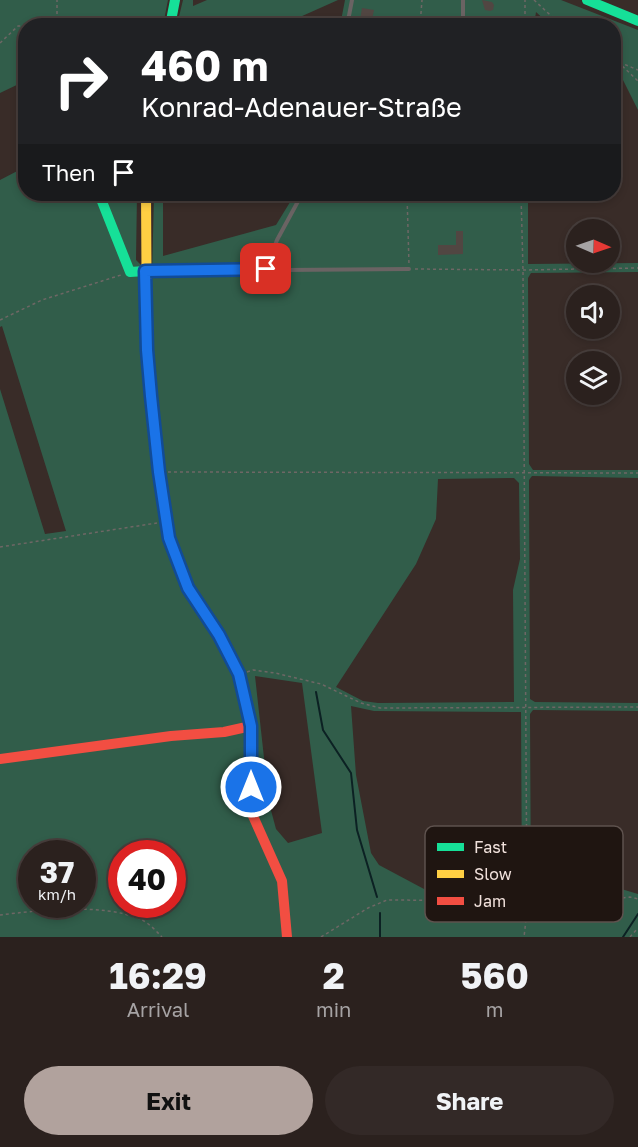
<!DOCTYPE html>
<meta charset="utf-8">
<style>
:root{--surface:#2b211e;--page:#332927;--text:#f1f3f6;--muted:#a6a3a4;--line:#473e3c;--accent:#b1a29d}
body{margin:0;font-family:"Golos Text",sans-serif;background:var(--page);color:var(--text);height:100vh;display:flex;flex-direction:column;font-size:22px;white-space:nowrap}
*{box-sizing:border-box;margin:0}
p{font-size:20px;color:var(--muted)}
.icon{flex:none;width:33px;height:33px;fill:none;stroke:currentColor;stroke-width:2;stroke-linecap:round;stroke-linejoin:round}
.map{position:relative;height:937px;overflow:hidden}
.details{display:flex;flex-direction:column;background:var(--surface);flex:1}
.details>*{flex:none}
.hud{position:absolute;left:18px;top:18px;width:603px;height:183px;border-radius:24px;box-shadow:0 3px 9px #0003,0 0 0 2px var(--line);background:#202124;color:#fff;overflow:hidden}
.needle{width:39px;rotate:92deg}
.fabs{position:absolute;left:566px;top:219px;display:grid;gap:12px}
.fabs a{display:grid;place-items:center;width:54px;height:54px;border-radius:50%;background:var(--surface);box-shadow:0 3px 9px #0003,0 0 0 2px var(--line);font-size:30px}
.speed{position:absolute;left:18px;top:840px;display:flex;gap:12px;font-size:30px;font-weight:700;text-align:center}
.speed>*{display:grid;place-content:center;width:78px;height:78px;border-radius:50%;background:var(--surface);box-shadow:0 3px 9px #0003,0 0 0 2px var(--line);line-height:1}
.speed small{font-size:15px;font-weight:400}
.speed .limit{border:9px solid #d22;background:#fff;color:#111}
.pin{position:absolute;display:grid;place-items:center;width:51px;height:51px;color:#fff;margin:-26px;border-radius:12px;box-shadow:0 3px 9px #0006}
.me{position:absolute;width:66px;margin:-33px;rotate:0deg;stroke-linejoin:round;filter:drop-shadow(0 0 4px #0008)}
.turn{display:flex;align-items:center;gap:21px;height:126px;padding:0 24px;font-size:27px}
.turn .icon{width:78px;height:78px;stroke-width:2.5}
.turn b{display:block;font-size:42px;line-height:51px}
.then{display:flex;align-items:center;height:57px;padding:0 24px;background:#0003;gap:12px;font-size:22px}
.eta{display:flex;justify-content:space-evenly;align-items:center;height:102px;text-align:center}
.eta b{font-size:36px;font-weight:700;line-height:42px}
.action{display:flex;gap:12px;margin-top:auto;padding:12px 24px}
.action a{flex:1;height:69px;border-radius:36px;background:var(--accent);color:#111;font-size:24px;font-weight:700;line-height:69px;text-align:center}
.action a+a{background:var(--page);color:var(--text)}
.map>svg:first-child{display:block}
.green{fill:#315d4a;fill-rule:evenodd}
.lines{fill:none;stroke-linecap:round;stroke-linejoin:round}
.stream{stroke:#0c2123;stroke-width:2}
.building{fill:#514642}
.path{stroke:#6e6765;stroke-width:1.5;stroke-dasharray:3 3;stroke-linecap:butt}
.lane{stroke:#6a6363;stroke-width:4}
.fast{stroke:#16e098;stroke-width:10}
.slow{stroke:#ffcf43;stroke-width:10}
.jam{stroke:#f24e42;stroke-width:10}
.route-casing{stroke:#114b97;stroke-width:15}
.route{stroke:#1a73e8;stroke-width:10}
.key{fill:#1f1511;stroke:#5e524e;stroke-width:1.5}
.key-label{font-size:16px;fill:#f1e1dc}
</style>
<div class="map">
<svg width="638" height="937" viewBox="0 0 638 937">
<rect width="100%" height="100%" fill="#392c28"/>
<g class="green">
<path d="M0 0H168L163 25 26 26 25 81 0 93Z"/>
<path d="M183 0H193V6L207 0H338L282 25H177Z"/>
<path d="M345 0H561L638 30V110L619 72 614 69V26L550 25 536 12 534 25 340 26Z"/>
<path d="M25 167 26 194H137L136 260 152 276 154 194H163V256L276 225 295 194H528V264L638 263V272L531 273 528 278 529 464 533 470H638V478L532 476 529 480 530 699 535 702 638 703V711L533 710 530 714 531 897 558 898 559 890 618 888 638 894V937H0V389L45 534 66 531 2 326 0 327V180ZM514 478 519 483 520 559 513 590 514 702 378 703 363 701 336 687 416 564 436 519 438 479ZM255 676 302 683 322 833 288 843 276 829 269 803ZM351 706 374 711 521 712 522 897H439L379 865 371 853 356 775ZM32 854H82V904H32ZM122 854H172V904H122Z"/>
</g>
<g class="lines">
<g class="stream">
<path d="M316 692 323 730 351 773 357 830 377 897"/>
<path d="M380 913V937"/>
<path d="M623 937 638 914"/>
</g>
</g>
<g class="building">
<path d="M482 0 492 2 494 5 493 10 490 11 485 10Z"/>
<path d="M362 8 374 10 371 24H363V20H360Z"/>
<path d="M456 231H463V254L438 255V245H456Z"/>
</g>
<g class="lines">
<g class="path">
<path d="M534 0 562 26"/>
<path d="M26 26 57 22"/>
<path d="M57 26V0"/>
<path d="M420 26 422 0"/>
<path d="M525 26V0"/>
<path d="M0 43 18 26H26"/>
<path d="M614 60 638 70"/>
<path d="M618 62 638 81"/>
<path d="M407 194 409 265"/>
<path d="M521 194 523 270 527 911 524 937"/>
<path d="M415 269 523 270 638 268"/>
<path d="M0 320 42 300 121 275"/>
<path d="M168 472 638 473"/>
<path d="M0 547 157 523"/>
<path d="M247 672 253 670 275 673 321 684 361 703 380 708 638 707"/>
<path d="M0 915C41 910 102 903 140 919 148 922 156 931 162 937"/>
<path d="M321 937 368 908 387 900 550 901 573 904 630 897 638 899"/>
<path d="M630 937 638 928"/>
</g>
<g class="lane">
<path d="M347 26 352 0"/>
<path d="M463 26V0"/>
<path d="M266 269 277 240 302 194"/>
<path d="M145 271 409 269"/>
</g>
<g class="fast">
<path d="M587 0 638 21"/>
<path d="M170 26 175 0"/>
<path d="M99 194 130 272 145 271"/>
</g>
<path class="slow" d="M146 194 147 350 158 473 169 538 188 588 217 632"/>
<g class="jam">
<path d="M217 632 239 674 251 726V803L253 816 282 881 287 937"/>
<path d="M0 759 171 736 224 732 251 726"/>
</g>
</g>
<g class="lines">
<g class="route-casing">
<path id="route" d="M251 787V726L239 674 219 635 188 588 169 538 159 472 151 396 147 350 145 271 266 269"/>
</g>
<use href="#route" class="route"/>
</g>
<rect x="425" y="826" width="198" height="96" rx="9" class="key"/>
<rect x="437" y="843" width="27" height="8" fill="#16e098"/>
<rect x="437" y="870" width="27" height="8" fill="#ffcf43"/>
<rect x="437" y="897" width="27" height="8" fill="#f24e42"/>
<g class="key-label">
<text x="474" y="853">Fast</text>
<text x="474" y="880">Slow</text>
<text x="474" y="907">Jam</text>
</g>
</svg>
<div class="fabs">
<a><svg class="needle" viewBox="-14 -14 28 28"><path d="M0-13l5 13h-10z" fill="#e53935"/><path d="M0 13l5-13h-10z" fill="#a6a3a4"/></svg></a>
<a><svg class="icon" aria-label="sound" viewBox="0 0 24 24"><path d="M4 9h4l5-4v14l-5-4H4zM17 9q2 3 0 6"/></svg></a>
<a><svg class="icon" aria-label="layers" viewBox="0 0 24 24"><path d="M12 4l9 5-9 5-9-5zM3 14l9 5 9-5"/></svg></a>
</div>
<div class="speed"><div>37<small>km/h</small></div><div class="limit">40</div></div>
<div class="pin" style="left:266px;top:269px;background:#d93025"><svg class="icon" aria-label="arrive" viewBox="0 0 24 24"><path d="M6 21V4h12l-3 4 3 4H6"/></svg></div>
<svg class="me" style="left:251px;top:787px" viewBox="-20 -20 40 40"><circle r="17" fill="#1a73e8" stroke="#fff" stroke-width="3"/><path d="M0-11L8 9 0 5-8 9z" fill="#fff"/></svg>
<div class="hud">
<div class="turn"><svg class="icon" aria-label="right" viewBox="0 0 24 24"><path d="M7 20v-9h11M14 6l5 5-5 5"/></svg><div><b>460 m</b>Konrad-Adenauer-Straße</div></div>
<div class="then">Then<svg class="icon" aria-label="arrive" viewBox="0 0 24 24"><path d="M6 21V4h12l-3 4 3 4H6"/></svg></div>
</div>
</div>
<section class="details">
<div class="eta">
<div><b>16:29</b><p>Arrival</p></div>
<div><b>2</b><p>min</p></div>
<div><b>560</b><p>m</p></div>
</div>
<div class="action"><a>Exit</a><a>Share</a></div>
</section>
